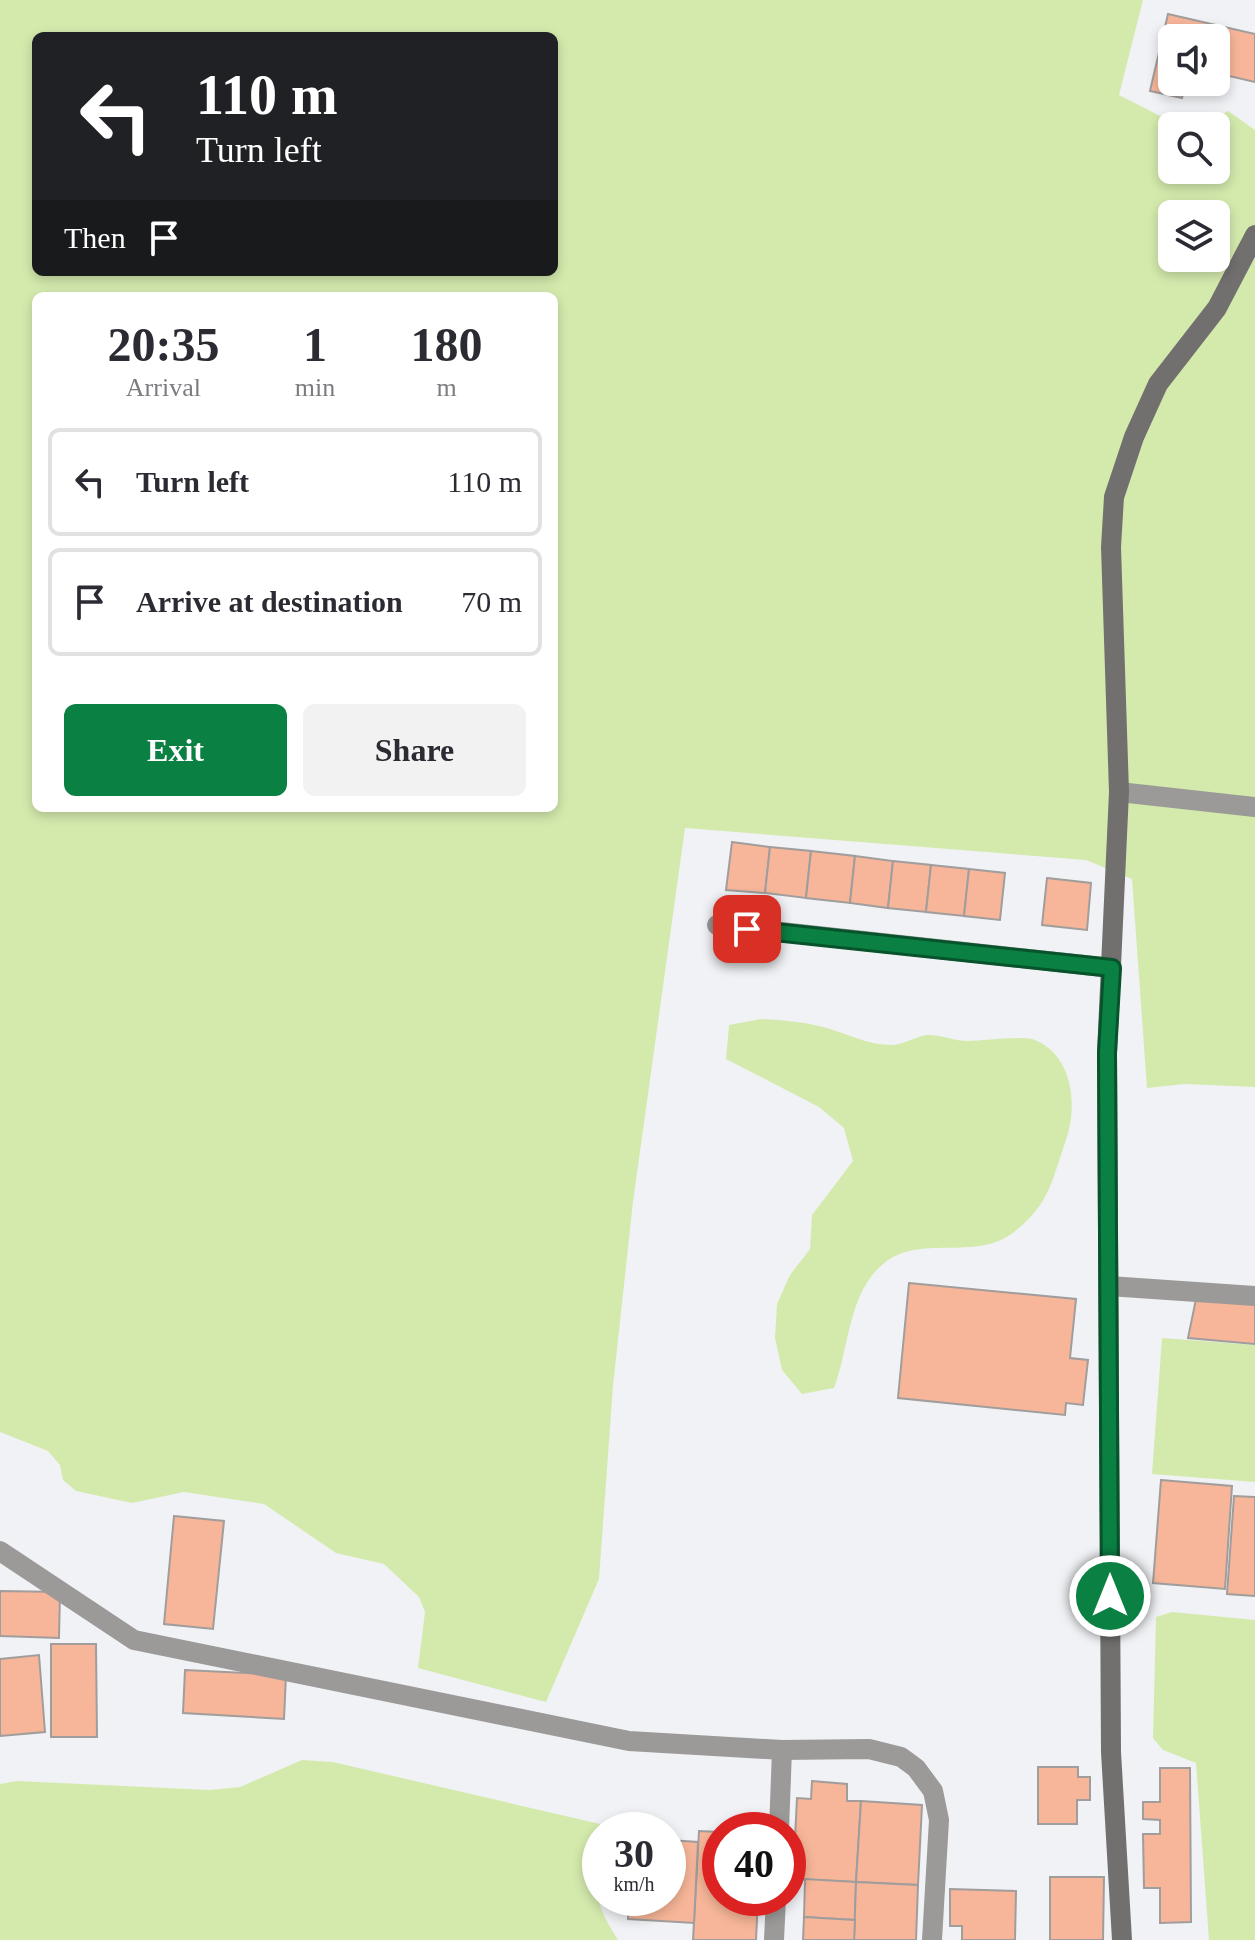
<!DOCTYPE html>
<style>
:root{--surface:#fff;--page:#f2f2f3;--text:#2b2b33;--muted:#7c7c81;--line:#e1e1e2;--accent:#0b8043}
body{margin:0;font-family:"Times New Roman",serif;background:var(--page);color:var(--text);height:100vh;display:flex;flex-direction:column;font-size:30px;white-space:nowrap}
*{box-sizing:border-box;margin:0}
p{font-size:26px;color:var(--muted)}
.icon{flex:none;width:44px;height:44px;fill:none;stroke:currentColor;stroke-width:2;stroke-linecap:round;stroke-linejoin:round}
.map{position:relative;flex:1;overflow:hidden}
.drawer{position:absolute;left:32px;top:292px;width:526px;height:520px;display:flex;flex-direction:column;background:var(--surface);border-radius:12px;box-shadow:0 4px 12px #0003}
.drawer>*{flex:none}
.top-card{position:absolute;left:32px;top:32px;width:526px;height:244px;border-radius:12px;box-shadow:0 4px 12px #0003;background:#202124;color:#fff;overflow:hidden}
.fabs{position:absolute;left:1158px;top:24px;display:grid;gap:16px}
.fabs a{display:grid;place-items:center;width:72px;height:72px;border-radius:12px;background:var(--surface);box-shadow:0 4px 12px #0003;font-size:40px}
.speed{position:absolute;left:582px;top:1812px;display:flex;gap:16px;font-size:40px;font-weight:700;text-align:center}
.speed>*{display:grid;place-content:center;width:104px;height:104px;border-radius:50%;background:var(--surface);box-shadow:0 4px 12px #0003;line-height:1}
.speed small{font-size:20px;font-weight:400}
.speed .limit{border:12px solid #d22;background:#fff;color:#111}
.pin{position:absolute;display:grid;place-items:center;width:68px;height:68px;color:#fff;margin:-34px;border-radius:16px;box-shadow:0 4px 12px #0006}
.me{position:absolute;width:88px;margin:-44px;rotate:0deg;stroke-linejoin:round;filter:drop-shadow(0 0 6px #0008)}
.turn{display:flex;align-items:center;gap:28px;height:168px;padding:0 32px;font-size:36px}
.turn .icon{width:104px;height:104px;stroke-width:2.5}
.turn b{display:block;font-size:56px;line-height:68px}
.then{display:flex;align-items:center;height:76px;padding:0 32px;background:#0003;gap:16px;font-size:30px}
.eta{display:flex;justify-content:space-evenly;align-items:center;height:136px;text-align:center}
.eta b{font-size:48px;font-weight:700;line-height:56px}
.cta{display:flex;gap:16px;margin-top:auto;padding:16px 32px}
.cta a{flex:1;height:92px;border-radius:12px;background:var(--accent);color:#fff;font-size:32px;font-weight:700;line-height:92px;text-align:center}
.cta a+a{background:var(--page);color:var(--text)}
ul{padding:0;list-style:none}
li{display:flex;align-items:center;gap:24px;height:108px;margin:0 16px 12px;padding:0 16px;border:4px solid var(--line);border-radius:12px}
li div{flex:1}
li b{display:block;font-size:30px}
li em{font-style:normal}
.map>svg:first-child{display:block}
.green{fill:#d4eaad;fill-rule:evenodd}
.building{fill:#f7b699;stroke:#a09d9c;stroke-width:2}
.lines{fill:none;stroke-linecap:round;stroke-linejoin:round}
.street{stroke:#9b9a99;stroke-width:20}
.secondary{stroke:#71706e;stroke-width:20}
.route-casing{stroke:#07532c;stroke-width:20}
.route{stroke:#0b8043;stroke-width:14}
</style>
<div class="map">
<svg width="1255" height="1940" viewBox="0 0 1255 1940">
<rect width="100%" height="100%" fill="#f1f2f5"/>
<g class="green">
<path d="M0 0H1143L1119 95 1180 126H1172V170H1216V126H1204L1228 111 1255 130V1087L1185 1084 1147 1088 1132 879 1086 860 685 828 633 1202 613 1386 599 1579 546 1702 418 1668 425 1612 419 1597 384 1564 336 1553 264 1504 184 1492 132 1503 76 1491 63 1480 60 1465 48 1451 0 1432ZM36 36H554V272H36ZM1172 214H1216V258H1172ZM36 296H554V808H36Z"/>
<path d="M761 1019C783 1020 805 1022 827 1028 848 1034 868 1045 891 1045 903 1045 915 1037 926 1035 940 1034 955 1041 968 1041 983 1041 1024 1035 1035 1040 1073 1056 1078 1105 1066 1140 1052 1180 1050 1204 1014 1232 975 1263 919 1232 882 1265 848 1294 849 1349 834 1388L802 1394 782 1370 775 1338 777 1304 790 1275 810 1249 812 1215 853 1161 844 1128 819 1107 726 1059 729 1025Z"/>
<path d="M1162 1338 1255 1345V1482L1152 1474Z"/>
<path d="M1172 1612 1255 1620V1940H1209L1196 1763 1163 1750 1153 1738 1156 1617Z"/>
<path d="M302 1760 333 1762 600 1824C594 1877 588 1893 618 1940H0V1784L17 1781 210 1790 240 1787Z"/>
</g>
<g class="building">
<path d="M1168 14 1255 34V82L1216 73V38H1172V82H1186L1182 98 1150 91Z"/>
<path d="M732 842 770 847 765 893 726 890Z"/>
<path d="M770 847 811 851 806 898 765 893Z"/>
<path d="M811 851 855 856 850 903 806 898Z"/>
<path d="M855 856 893 861 888 908 850 903Z"/>
<path d="M893 861 931 865 926 912 888 908Z"/>
<path d="M931 865 969 869 964 916 926 912Z"/>
<path d="M969 869 1005 873 1000 920 964 916Z"/>
<path d="M1047 878 1091 883 1087 930 1042 925Z"/>
<path d="M909 1283 1076 1299 1070 1358 1088 1360 1083 1405 1066 1403 1065 1415 898 1398Z"/>
<path d="M1196 1299 1255 1303V1344L1188 1338Z"/>
<path d="M1161 1480 1232 1486 1225 1589 1153 1583Z"/>
<path d="M1234 1496 1255 1497V1596L1227 1594Z"/>
<path d="M174 1516 224 1521 213 1629 164 1624Z"/>
<path d="M0 1591 60 1592 59 1638 0 1636Z"/>
<path d="M51 1644H96L97 1737H51Z"/>
<path d="M39 1655 45 1732 0 1736V1659Z"/>
<path d="M185 1670 286 1675 284 1719 183 1713Z"/>
<path d="M1038 1767H1078V1777H1090V1800H1077V1824H1038Z"/>
<path d="M1160 1768H1190L1191 1922 1160 1923V1888H1144L1143 1834H1160V1820L1143 1819V1802H1160Z"/>
<path d="M812 1781 847 1784V1801H861L856 1882 793 1879 797 1798 811 1799Z"/>
<path d="M861 1801 922 1805 918 1885 856 1882Z"/>
<path d="M699 1831 720 1832V1898H758L756 1940H693Z"/>
<path d="M668 1840 698 1842 694 1923 628 1919 629 1898H668Z"/>
<path d="M1050 1877H1104L1103 1940H1050Z"/>
<path d="M805 1879 856 1882 855 1920 804 1917Z"/>
<path d="M856 1882 918 1885 916 1940H854Z"/>
<path d="M950 1889 1016 1891 1015 1940H962V1926H950Z"/>
<path d="M804 1917 855 1920 854 1940H803Z"/>
</g>
<g class="lines">
<g class="street">
<path d="M1119 792 1255 807"/>
<path d="M717 925 1112 968"/>
<path d="M1109 1286 1255 1296"/>
<path d="M0 1551 134 1640 629 1741 782 1750 869 1749 901 1757 916 1768 933 1791 939 1820 932 1940"/>
<path d="M779 1830 782 1750"/>
<path d="M774 1940 776 1898"/>
</g>
<path class="secondary" d="M1122 1940 1111 1752 1107 1053 1119 792 1111 547 1114 497 1134 437 1158 384 1217 308 1255 235"/>
</g>
<g class="lines">
<g class="route-casing">
<path id="route" d="M747 929 1112 968 1107 1053 1110 1596"/>
</g>
<use href="#route" class="route"/>
</g>
</svg>
<div class="fabs">
<a><svg class="icon" aria-label="sound" viewBox="0 0 24 24"><path d="M4 9h4l5-4v14l-5-4H4zM17 9q2 3 0 6"/></svg></a>
<a><svg class="icon" aria-label="search" viewBox="0 0 24 24"><circle cx="10" cy="10" r="6"/><path d="M15 15l6 6"/></svg></a>
<a><svg class="icon" aria-label="layers" viewBox="0 0 24 24"><path d="M12 4l9 5-9 5-9-5zM3 14l9 5 9-5"/></svg></a>
</div>
<div class="speed"><div>30<small>km/h</small></div><div class="limit">40</div></div>
<div class="pin" style="left:747px;top:929px;background:#d93025"><svg class="icon" aria-label="arrive" viewBox="0 0 24 24"><path d="M6 21V4h12l-3 4 3 4H6"/></svg></div>
<svg class="me" style="left:1110px;top:1596px" viewBox="-20 -20 40 40"><circle r="17" fill="#0b8043" stroke="#fff" stroke-width="3"/><path d="M0-11L8 9 0 5-8 9z" fill="#fff"/></svg>
<div class="top-card">
<div class="turn"><svg class="icon" aria-label="left" viewBox="0 0 24 24"><path d="M17 20v-9H6M10 6l-5 5 5 5"/></svg><div><b>110 m</b>Turn left</div></div>
<div class="then">Then<svg class="icon" aria-label="arrive" viewBox="0 0 24 24"><path d="M6 21V4h12l-3 4 3 4H6"/></svg></div>
</div>
<section class="drawer">
<div class="eta">
<div><b>20:35</b><p>Arrival</p></div>
<div><b>1</b><p>min</p></div>
<div><b>180</b><p>m</p></div>
</div>
<ul>
<li><svg class="icon" aria-label="left" viewBox="0 0 24 24"><path d="M17 20v-9H6M10 6l-5 5 5 5"/></svg><div><b>Turn left</b></div><em>110 m</em></li>
<li><svg class="icon" aria-label="arrive" viewBox="0 0 24 24"><path d="M6 21V4h12l-3 4 3 4H6"/></svg><div><b>Arrive at destination</b></div><em>70 m</em></li>
</ul>
<div class="cta"><a>Exit</a><a>Share</a></div>
</section>
</div>
